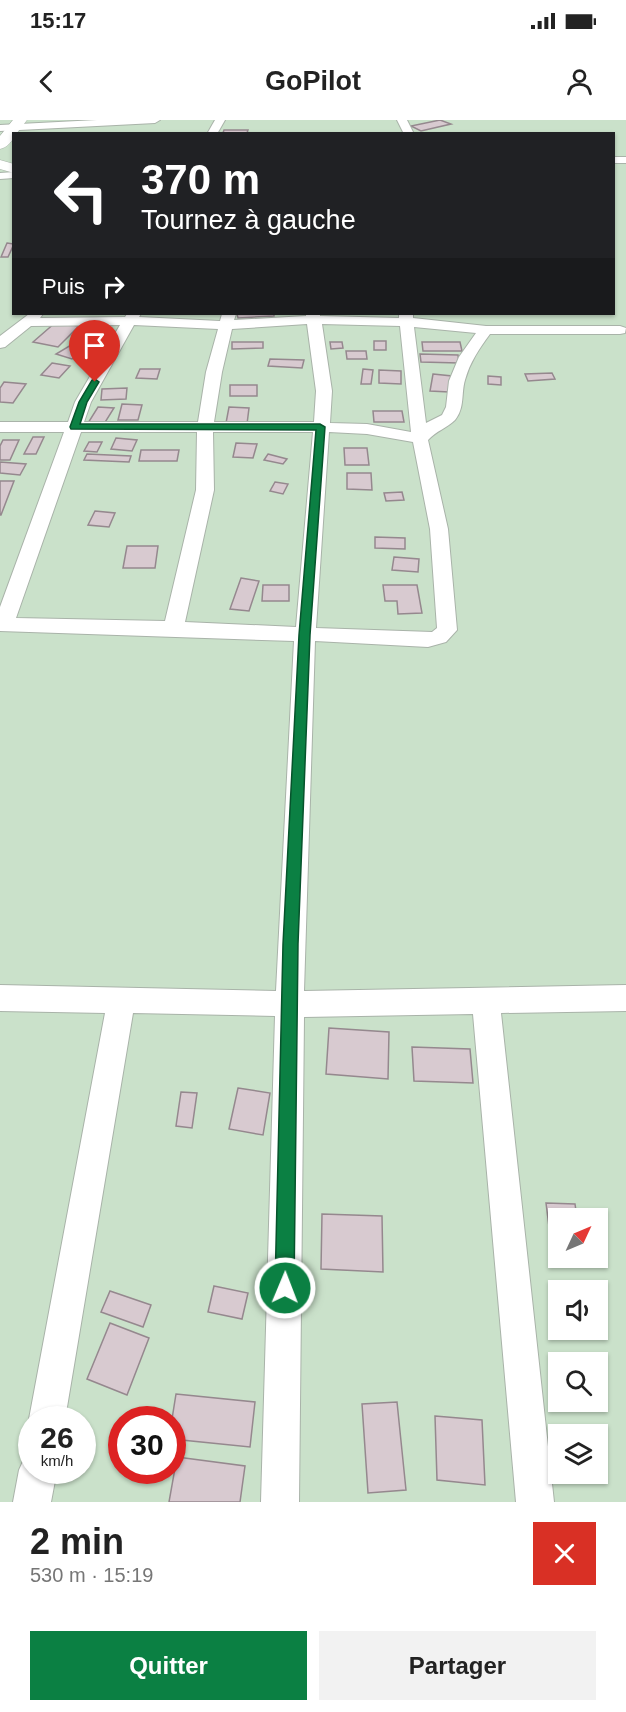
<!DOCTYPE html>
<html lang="fr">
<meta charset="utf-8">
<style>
:root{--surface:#fff;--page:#f2f2f2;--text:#222;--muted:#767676;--accent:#0b8043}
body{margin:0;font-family:Helvetica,sans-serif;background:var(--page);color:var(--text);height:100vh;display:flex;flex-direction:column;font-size:22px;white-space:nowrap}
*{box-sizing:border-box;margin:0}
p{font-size:20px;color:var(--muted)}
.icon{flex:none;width:33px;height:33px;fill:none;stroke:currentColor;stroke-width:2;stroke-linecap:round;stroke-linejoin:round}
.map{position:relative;height:1382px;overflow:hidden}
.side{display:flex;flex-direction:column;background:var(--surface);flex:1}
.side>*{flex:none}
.hud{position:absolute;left:12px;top:12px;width:603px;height:183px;border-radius:0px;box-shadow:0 2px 4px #0004;background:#202124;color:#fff;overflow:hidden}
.needle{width:39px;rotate:46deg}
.buttons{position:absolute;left:548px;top:1088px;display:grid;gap:12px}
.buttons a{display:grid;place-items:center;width:60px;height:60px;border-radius:0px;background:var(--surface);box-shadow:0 2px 4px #0004;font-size:30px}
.speed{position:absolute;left:18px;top:1286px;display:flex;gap:12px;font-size:30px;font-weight:700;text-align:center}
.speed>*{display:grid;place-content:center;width:78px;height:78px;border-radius:50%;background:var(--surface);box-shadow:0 2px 4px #0004;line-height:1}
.speed small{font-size:15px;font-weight:400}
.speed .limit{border:9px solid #d22;background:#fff;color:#111}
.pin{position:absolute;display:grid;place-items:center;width:51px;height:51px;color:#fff;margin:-62px -26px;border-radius:50% 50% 50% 0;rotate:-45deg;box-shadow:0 0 6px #0007}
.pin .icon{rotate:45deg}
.me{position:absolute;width:66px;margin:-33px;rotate:1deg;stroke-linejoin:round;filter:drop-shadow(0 0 4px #0008)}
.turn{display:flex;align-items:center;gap:21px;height:126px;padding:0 30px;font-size:27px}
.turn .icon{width:78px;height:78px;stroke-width:2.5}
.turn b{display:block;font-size:42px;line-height:51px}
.then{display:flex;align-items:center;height:57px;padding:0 30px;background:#0003;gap:12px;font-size:22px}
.round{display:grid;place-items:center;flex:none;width:63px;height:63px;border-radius:0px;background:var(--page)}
.head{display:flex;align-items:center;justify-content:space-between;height:102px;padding:0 30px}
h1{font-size:36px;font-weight:800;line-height:45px}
.primary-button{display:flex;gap:12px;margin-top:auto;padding:12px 30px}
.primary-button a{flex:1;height:69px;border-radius:0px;background:var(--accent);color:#fff;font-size:24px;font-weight:800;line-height:69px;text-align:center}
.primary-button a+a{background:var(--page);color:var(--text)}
.status{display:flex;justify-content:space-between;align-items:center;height:42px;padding:0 30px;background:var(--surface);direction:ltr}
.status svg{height:16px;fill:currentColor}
header{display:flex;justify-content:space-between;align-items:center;height:78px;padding:0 30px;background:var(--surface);font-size:27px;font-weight:800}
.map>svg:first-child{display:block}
.green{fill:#cae1ca;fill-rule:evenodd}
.building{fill:#d8cad0;stroke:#95888e;stroke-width:1.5}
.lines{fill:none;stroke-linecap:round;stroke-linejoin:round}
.minor-casing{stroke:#a9b3a9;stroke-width:2}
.highway-casing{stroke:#a9b3a9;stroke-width:1}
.minor{fill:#fff;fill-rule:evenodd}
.highway{fill:#fff;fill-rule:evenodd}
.route{fill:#0b8043;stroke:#07532c;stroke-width:1.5}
</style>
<div class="status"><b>15:17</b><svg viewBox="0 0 49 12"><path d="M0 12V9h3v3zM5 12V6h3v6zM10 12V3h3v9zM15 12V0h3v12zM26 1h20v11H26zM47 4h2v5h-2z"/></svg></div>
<header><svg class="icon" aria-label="back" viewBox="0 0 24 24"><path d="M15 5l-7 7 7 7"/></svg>GoPilot<svg class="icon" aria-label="person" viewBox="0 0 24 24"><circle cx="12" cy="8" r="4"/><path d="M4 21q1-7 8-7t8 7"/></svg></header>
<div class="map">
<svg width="626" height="1382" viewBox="0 0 626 1382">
<rect width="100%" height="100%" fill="#f4fef4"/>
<path class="green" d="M0 0H626V1382H0ZM14 14H614V194H14ZM558 1098H597V1137H558ZM558 1170H597V1209H558ZM558 1242H597V1281H558ZM32 1299H82V1350H32ZM122 1299H172V1350H122ZM558 1314H597V1353H558Z"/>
<g class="building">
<path d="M440 0 451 4 421 11 411 6Z"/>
<path d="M224 10H248L247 13 230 14 223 13Z"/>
<path d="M7 123 14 124 8 137H1Z"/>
<path d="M237 194H274V196L238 198Z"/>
<path d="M56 202 79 206 58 227 33 222Z"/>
<rect x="374" y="221" width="12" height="9"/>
<path d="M232 222H263V228L232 229Z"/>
<path d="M330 222H342L343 228 331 229Z"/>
<path d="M422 222H460L462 231H423Z"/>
<path d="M71 225 86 229 72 239 56 234Z"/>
<path d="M346 231H366L367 239H347Z"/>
<path d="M420 234 458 235 459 243 421 242Z"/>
<path d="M270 239 304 240 302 248 268 246Z"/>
<path d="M52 243 70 246 59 258 41 255Z"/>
<path d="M140 249H160L157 259 136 258Z"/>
<path d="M363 249 373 250 371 264H361Z"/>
<path d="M379 250 401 251V264L379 263Z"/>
<path d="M552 253 555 259 528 261 525 254Z"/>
<path d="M433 254 452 256 449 272 430 271Z"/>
<path d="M488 256 501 257V265L488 264Z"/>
<path d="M4 262 26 264 13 283 0 282V268Z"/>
<rect x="230" y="265" width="27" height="11"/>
<path d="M127 268 126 279 101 280 102 269Z"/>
<path d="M122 284 142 285 138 300H118Z"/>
<path d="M98 287 114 288 104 304 88 303Z"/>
<path d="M229 287 249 288 247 304 226 303Z"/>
<path d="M373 291H402L404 302H374Z"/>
<path d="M33 317H44L36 334H24Z"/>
<path d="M116 318 137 320 132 331 111 329Z"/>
<path d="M3 320H19L10 340H0V326Z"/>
<path d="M89 322H102L97 332 84 331Z"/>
<path d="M236 323 257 324 253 338 233 337Z"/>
<path d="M344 328H367L369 345H345Z"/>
<path d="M141 330H179L177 341H139Z"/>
<path d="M87 334 131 336 129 342 84 340Z"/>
<path d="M268 334 287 339 283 344 264 340Z"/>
<path d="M0 342 26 344 20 355 0 353Z"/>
<path d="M347 353H371L372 370 347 369Z"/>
<path d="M0 361H14L1 395H0Z"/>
<path d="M275 362 288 364 283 374 270 371Z"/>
<path d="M402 372 404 380 386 381 384 373Z"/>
<path d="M95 391 115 393 109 407 88 405Z"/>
<path d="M375 417 405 418V429L375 428Z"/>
<path d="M127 426H158L155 448H123Z"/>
<path d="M394 437 419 439 418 452 392 450Z"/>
<path d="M241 458 259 461 249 491 230 489Z"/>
<path d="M263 465H289V481H262Z"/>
<path d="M383 465H417L422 493 398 494 397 481H385Z"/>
<path d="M329 908 389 912 388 959 326 954Z"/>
<path d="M412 927 470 929 473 963 414 961Z"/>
<path d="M238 968 270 973 263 1015 229 1009Z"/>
<path d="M181 972 197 973 192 1008 176 1006Z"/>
<path d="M546 1083 575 1084 577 1098H558V1137H583L585 1146H554Z"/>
<path d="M322 1094 382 1096 383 1152 321 1149Z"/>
<path d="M214 1166 248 1173 242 1199 208 1192Z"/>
<path d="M110 1171 151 1185 143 1207 101 1192Z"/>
<path d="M110 1203 149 1218 127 1275 87 1259Z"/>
<path d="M176 1274 255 1282 250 1327 172 1319V1299Z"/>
<path d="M397 1282 406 1370 368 1373 362 1284Z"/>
<path d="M435 1296 482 1300 485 1365 437 1360Z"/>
<path d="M177 1337 245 1346 240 1382H169Z"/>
</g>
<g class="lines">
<g class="minor-casing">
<g id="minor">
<path d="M97 0H160L155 3 0 11V5Z"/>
<path d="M215 0H225L217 14H207Z"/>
<path d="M397 0H407L414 14H404Z"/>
<rect x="614" y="37" width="12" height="6"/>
<path d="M14 52V58L0 59V53Z"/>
<path d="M29 194H43L40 198 125 197 127 194H141L139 197 220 201 222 194H236L234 200 306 196V194H320V196L399 198V194H413V198L486 206H620L626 208 625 213 620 214H490C479 229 470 242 465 260 461 273 465 288 455 300 447 308 436 311 428 320L448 409 457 510 446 522 428 527 315 521 304 871 626 865V891L501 893 554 1382H516L473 894 304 897 299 1382H261L275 896 133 893 65 1299H32V1306L29 1299 105 893 0 891V865L276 871 294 521 0 511V487L64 312H0V302H68L75 282 120 205 31 206 5 227 0 228V216ZM307 204 316 271 314 302H214L222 252 232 209ZM322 204 400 206 411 312 367 304 330 303 332 271ZM134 205 218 209 206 252 198 302H84L91 282ZM414 207 476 213 459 237 449 261 446 287 442 295 426 303ZM81 312H197L196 370 165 501 16 498ZM213 312H313L296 507 185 502 214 370ZM329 312 367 314 413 322 430 409 437 508 432 512 316 508Z"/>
<path d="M32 1334V1350H57L51 1382H13L19 1350 25 1337Z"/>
</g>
</g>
<g class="highway-casing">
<g id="highway">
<path d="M13 0H27L16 14H14C14 21 6 28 0 29V16Z"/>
<path d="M0 40 14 44V53L0 49Z"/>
</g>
</g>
<use href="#minor" class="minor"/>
<use href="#highway" class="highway"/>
</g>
<path class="route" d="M95 259 99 262 87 282 80 304H320L325 307 310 515 298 824 294 1168 291 1175 285 1178 278 1175 275 1168 283 824 299 515 316 310 71 309 70 307 79 282 92 260Z"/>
</svg>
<div class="buttons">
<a><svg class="needle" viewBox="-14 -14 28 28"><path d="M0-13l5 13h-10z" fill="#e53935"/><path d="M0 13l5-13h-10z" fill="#767676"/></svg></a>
<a><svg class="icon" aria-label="sound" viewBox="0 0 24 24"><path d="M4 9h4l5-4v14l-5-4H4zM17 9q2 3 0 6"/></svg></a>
<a><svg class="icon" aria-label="search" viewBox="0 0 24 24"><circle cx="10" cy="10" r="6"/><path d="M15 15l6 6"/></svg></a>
<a><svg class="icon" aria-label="layers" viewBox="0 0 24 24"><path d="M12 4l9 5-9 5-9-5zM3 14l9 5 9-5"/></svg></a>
</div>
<div class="speed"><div>26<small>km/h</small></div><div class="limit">30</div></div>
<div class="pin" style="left:95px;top:262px;background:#d93025"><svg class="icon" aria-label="arrive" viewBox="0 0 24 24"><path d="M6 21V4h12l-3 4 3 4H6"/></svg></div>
<svg class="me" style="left:285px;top:1168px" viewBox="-20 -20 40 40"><circle r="17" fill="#0b8043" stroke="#fff" stroke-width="3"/><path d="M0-11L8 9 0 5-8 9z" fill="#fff"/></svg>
<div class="hud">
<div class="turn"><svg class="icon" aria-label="left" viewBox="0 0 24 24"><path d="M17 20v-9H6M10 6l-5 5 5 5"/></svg><div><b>370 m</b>Tournez à gauche</div></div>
<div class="then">Puis<svg class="icon" aria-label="right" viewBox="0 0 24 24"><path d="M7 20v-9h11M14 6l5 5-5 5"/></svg></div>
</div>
</div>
<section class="side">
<div class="head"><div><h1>2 min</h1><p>530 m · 15:19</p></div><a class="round" style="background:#d93025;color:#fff"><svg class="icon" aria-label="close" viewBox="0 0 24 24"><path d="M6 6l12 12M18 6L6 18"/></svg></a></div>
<div class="primary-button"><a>Quitter</a><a>Partager</a></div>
</section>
